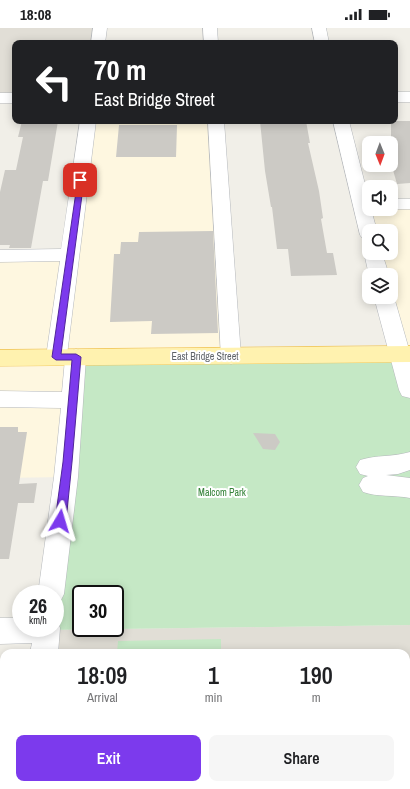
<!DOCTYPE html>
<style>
:root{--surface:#fff;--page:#f6f6f6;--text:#202124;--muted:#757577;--accent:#7c3aed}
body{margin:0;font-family:"Archivo Narrow",sans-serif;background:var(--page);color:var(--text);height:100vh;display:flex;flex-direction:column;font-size:15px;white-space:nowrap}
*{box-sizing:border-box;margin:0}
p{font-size:13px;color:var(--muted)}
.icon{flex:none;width:22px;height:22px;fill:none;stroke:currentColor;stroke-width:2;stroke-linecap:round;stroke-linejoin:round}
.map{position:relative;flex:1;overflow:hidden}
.details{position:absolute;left:0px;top:621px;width:410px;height:140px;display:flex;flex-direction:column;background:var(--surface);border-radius:12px 12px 0 0;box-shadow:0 2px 10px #0003}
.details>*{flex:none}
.banner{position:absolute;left:12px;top:12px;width:386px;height:84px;border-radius:8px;box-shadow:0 2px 10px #0003;background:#202124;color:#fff;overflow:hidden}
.needle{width:26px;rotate:179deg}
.buttons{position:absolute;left:362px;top:108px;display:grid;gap:8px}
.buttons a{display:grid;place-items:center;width:36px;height:36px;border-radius:8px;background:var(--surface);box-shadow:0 2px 10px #0003;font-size:20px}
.speed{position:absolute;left:12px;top:557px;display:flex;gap:8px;font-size:20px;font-weight:700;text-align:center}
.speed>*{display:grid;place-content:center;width:52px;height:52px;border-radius:50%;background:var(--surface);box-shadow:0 2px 10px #0003;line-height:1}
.speed small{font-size:10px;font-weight:400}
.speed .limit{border:2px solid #111;border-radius:6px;background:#fff;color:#111}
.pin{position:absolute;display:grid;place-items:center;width:34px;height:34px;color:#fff;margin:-17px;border-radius:8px;box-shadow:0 2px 6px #0006}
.me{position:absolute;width:44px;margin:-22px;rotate:7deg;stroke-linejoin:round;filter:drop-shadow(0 0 3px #0008)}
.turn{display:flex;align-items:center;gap:14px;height:84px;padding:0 16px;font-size:18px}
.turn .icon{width:52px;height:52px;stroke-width:2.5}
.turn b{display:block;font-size:28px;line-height:34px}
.eta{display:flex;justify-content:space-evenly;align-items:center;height:68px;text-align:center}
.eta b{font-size:24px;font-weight:600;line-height:28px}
.action{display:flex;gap:8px;margin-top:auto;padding:8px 16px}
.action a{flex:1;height:46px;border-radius:8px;background:var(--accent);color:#fff;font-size:16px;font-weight:600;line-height:46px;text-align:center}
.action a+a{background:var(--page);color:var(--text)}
.status{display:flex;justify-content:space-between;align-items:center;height:28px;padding:0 20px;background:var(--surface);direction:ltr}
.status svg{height:11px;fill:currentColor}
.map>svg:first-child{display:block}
.commercial{fill:#fef7e0}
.education{fill:#e1ded6}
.green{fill:#c5e8c5;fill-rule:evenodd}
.building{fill:#cccac5}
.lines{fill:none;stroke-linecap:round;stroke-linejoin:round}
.minor-casing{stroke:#b5b8bc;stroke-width:1}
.major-casing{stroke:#f2c960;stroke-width:1}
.minor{fill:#fff;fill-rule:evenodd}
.major{fill:#fff2af;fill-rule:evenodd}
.route{fill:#7c3aed;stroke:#51269a}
.labels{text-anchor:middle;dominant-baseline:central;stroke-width:4;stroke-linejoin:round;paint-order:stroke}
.street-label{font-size:10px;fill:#5f6368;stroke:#fff}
.park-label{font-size:10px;fill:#348238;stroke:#fff}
</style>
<div class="status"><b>18:08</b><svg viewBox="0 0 49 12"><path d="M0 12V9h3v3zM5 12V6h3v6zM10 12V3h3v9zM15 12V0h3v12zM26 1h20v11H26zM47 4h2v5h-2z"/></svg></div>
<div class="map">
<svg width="410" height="761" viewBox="0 0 410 761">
<rect width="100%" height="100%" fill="#f1efe8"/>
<g class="commercial">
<path d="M88 93H216L231 328 66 449 0 450V228L70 227Z"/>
<path d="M410 176V362L391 269V247H379L373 225H391V203H369V181H391Z"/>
</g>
<g class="education">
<path d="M0 0H100L98 15H15V70H0Z"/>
<path d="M410 597V761H28V757H406V625H44L47 602Z"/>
</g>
<g class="green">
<path d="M401 327 410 362V597L47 602 55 600V566L76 329ZM81 566H115V600H81Z"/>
<path d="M221 611V625H117L118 613Z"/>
<path d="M135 757H225L226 761H135Z"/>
</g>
<g class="building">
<path d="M22 93H58L48 153H43L31 220H9L10 217H0V164L5 142H16L23 109H18Z"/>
<path d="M260 93H306L310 115H308L319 163 323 190 321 191 327 225H333L337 247 291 248 288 221H277L272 179H271L265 143Z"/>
<path d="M391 93H410V155L397 156 391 135Z"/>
<path d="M119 97H177L176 129H116Z"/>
<path d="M213 203 218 305 151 306 152 293 110 294 114 226H120L121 214H138L139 204Z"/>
<path d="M0 399H18V404H27L19 456 37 455 34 475H18L9 531H0Z"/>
<path d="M253 405 275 406 280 414 275 422 263 421Z"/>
</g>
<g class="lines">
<g class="minor-casing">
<g id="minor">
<path d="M93 0H107L105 15H91Z"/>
<path d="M203 0H217L218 15H204Z"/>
<path d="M312 0H326L329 15H315Z"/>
<rect x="395" y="64" width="15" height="10"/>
<rect x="0" y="65" width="15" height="10"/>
<path d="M80 93H96L67 327 69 324 76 321 83 324 86 329 78 449 64 566 60 574 55 576V566H38L54 449 61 380 0 379V363L62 364 65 331 63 334 56 337 49 334 46 329 60 233 0 234V222L61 221Z"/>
<path d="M208 93H224L241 328 238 333 231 336 224 333 221 328Z"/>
<path d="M333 93H349L369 172V181H371L377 203H369V213L363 211 360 207Z"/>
<path d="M391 171H410V181H390Z"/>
<path d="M369 220V225H382L389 247H369L364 225 366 221Z"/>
<path d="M391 264 394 269 410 325V370L402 368 399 362 374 269H391Z"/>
<path d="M410 424V442L398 446 386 447 410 450V470C394 467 377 469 363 464L359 457 363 450 368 448 360 446 356 439 360 432C376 427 393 429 410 424Z"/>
<path d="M0 590H21V600H55V591H57L60 600 58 625H30L32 615 0 616Z"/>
<rect x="13" y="757" width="30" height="4"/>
</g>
</g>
<g class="major-casing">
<path id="major" d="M410 318V334L0 338V322Z"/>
</g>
<use href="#minor" class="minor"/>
<use href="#major" class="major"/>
</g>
<path class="route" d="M78 150 84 152 61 326H76L81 329 72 434 66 493 64 496 60 497 57 496 55 493 63 434 72 332H56L52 329Z"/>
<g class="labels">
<g class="street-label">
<text x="205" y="328">East Bridge Street</text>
</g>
<g class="park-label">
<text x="222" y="464">Malcom Park</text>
</g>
</g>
</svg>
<div class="buttons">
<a><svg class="needle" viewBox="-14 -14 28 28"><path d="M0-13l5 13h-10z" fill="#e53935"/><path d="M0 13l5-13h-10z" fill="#757577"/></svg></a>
<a><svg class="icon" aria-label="sound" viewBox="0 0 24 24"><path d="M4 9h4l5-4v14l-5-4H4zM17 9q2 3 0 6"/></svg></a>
<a><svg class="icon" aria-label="search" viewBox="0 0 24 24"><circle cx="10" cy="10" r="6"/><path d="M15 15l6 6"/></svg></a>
<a><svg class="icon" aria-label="layers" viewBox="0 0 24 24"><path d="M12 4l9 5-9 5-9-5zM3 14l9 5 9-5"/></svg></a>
</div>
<div class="speed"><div>26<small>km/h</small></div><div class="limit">30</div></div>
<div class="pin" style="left:80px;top:152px;background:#d93025"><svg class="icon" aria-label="arrive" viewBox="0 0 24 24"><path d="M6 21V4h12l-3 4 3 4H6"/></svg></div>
<svg class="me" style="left:60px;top:493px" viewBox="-20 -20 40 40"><path d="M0-17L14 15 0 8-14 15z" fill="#7c3aed" stroke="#fff" stroke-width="4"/></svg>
<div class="banner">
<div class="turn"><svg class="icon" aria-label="left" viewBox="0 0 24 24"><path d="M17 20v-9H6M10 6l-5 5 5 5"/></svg><div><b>70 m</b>East Bridge Street</div></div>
</div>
<section class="details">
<div class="eta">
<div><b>18:09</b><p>Arrival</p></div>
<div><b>1</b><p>min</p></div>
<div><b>190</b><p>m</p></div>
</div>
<div class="action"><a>Exit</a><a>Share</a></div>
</section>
</div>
